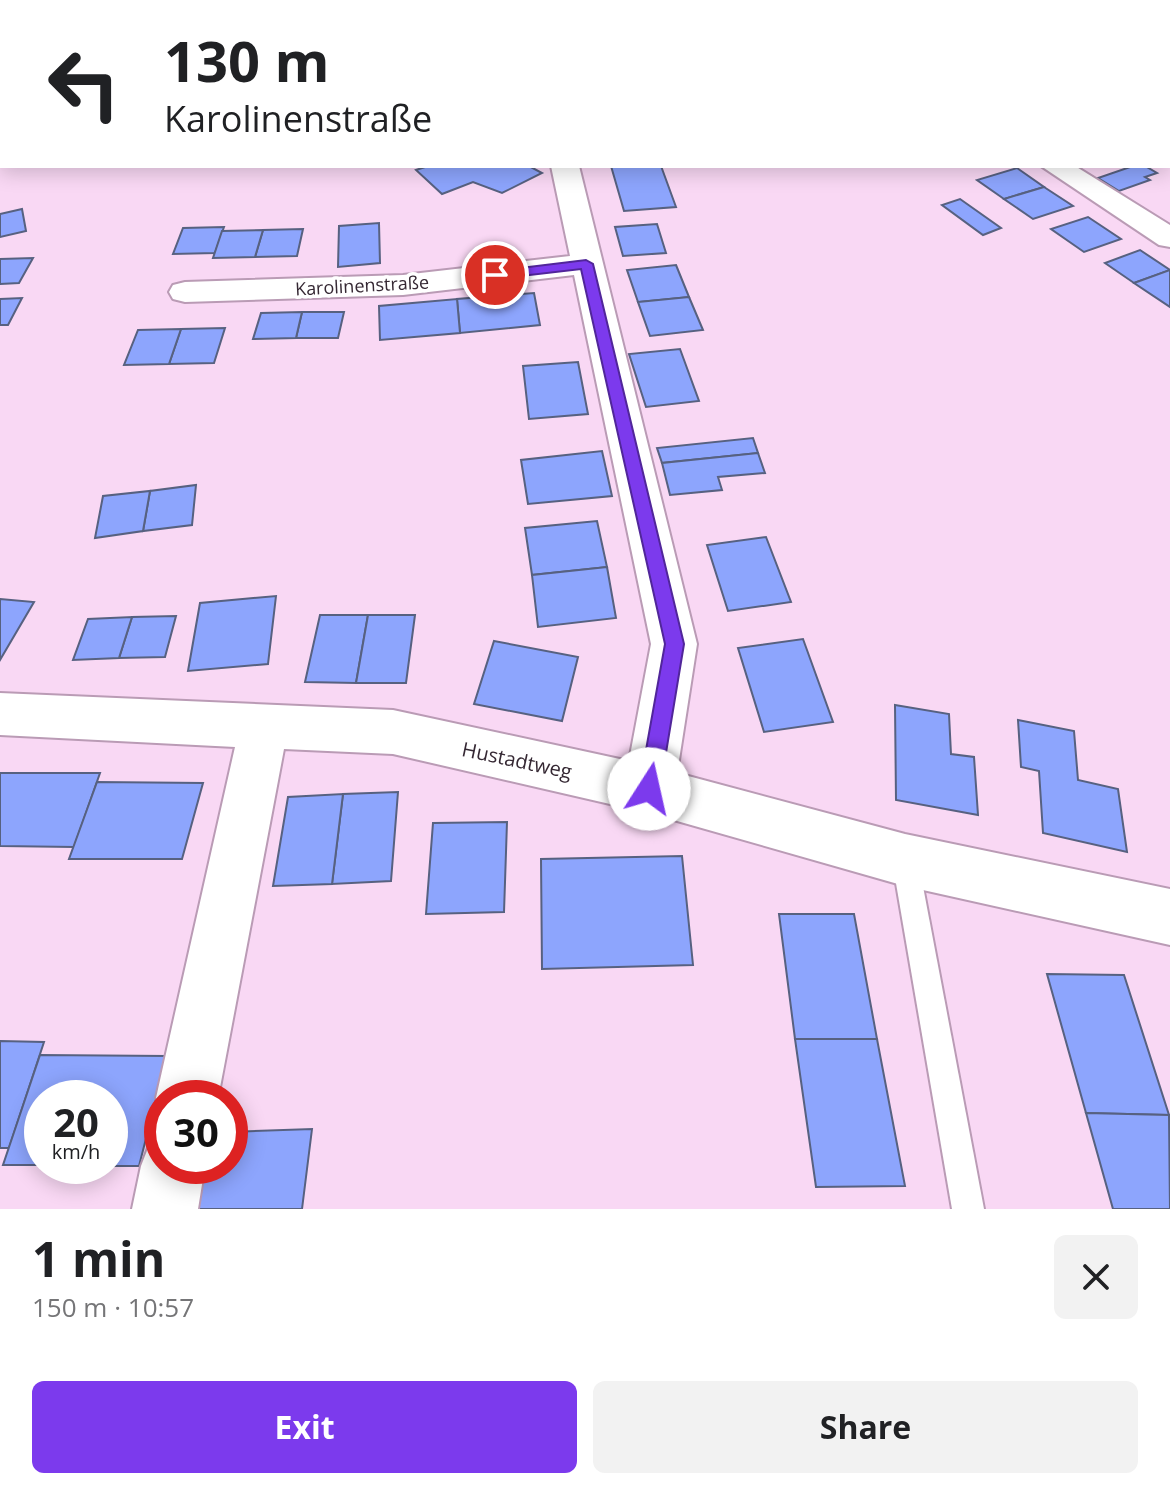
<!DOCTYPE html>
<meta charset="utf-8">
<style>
:root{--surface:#fff;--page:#f2f2f2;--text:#202124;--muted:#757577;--accent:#7c3aed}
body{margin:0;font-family:"Open Sans",sans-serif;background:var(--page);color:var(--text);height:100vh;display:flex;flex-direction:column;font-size:30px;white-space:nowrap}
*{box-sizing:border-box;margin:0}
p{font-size:26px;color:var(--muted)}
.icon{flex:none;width:44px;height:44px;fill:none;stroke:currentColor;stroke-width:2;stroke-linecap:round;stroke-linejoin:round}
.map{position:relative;height:1209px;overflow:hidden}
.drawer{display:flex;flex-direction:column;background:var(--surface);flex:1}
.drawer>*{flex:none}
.top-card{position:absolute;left:0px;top:0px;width:1170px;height:168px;box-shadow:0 4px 20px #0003;background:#fff;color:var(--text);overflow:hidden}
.speed{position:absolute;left:24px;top:1080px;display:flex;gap:16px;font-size:40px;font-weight:700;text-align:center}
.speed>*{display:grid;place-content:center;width:104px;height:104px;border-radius:50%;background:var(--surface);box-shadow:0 4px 20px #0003;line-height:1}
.speed small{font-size:20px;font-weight:400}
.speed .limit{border:12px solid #d22;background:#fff;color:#111}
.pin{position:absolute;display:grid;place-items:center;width:68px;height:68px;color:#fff;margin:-34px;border:4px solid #fff;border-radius:50%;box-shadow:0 2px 8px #0007}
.me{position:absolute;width:88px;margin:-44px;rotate:10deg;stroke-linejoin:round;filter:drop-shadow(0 0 6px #0008)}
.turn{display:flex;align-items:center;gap:28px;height:168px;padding:0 32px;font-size:36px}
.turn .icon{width:104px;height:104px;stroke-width:2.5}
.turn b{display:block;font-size:56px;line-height:68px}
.round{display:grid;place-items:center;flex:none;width:84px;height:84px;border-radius:12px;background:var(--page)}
.overview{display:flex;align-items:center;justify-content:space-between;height:136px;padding:0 32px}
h1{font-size:48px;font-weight:700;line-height:60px}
.cta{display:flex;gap:16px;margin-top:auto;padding:16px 32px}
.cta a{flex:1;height:92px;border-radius:12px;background:var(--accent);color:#fff;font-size:32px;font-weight:700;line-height:92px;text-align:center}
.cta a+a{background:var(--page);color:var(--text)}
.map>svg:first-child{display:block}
.building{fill:#8da5fd;stroke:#576180;stroke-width:2}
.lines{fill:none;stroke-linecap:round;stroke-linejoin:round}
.service-casing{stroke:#ba9bb5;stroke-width:4}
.minor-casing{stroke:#ba9bb5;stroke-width:4}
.tertiary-casing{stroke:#ba9bb5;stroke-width:4}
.path{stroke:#bca1b8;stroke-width:3;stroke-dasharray:3 3;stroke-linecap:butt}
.service{fill:#fff;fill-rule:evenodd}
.minor{fill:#fff;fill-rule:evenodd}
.tertiary{fill:#fff;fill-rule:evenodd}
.route{fill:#7c3aed;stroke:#51269a;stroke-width:2}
.labels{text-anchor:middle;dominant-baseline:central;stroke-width:7;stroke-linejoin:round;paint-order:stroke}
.far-street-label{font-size:18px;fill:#352833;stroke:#fff}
.street-label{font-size:20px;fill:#352833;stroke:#fff}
</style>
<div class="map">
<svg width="1170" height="1209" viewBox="0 0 1170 1209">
<rect width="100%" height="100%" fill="#f9d8f4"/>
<g class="building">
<path d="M428 166H529L542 173 502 193 473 182 442 194 416 170Z"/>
<path d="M611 166H661L676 207 624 211Z"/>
<path d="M1133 166H1145L1157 173 1145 177 1150 180 1119 191 1098 178Z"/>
<path d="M1017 168 1044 187 1004 199 977 180Z"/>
<path d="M1044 187 1073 206 1033 219 1004 199Z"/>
<path d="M960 199 1001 228 983 235 942 205Z"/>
<path d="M22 209 26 231 0 237V214Z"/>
<path d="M1088 217 1121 239 1084 252 1051 229Z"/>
<path d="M379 223 380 263 338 267 339 226Z"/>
<path d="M657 224 666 253 623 256 615 227Z"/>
<path d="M224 227 215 253 173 254 183 228Z"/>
<path d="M303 229 297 256 255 257 263 230Z"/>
<path d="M263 230 255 257 213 258 222 231Z"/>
<path d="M1140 250 1170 270 1134 283 1105 263Z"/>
<path d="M33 258 19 283 0 284V259Z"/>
<path d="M676 265 689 297 638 302 627 270Z"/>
<path d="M1170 270V307L1134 283Z"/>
<path d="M534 293 540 325 460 333 457 299Z"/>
<path d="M689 297 703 330 650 336 638 302Z"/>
<path d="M22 298 8 325H0V299Z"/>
<path d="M457 299 460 333 380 340 379 306Z"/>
<path d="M302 312H344L338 338H296Z"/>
<path d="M302 312 296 338 253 339 261 313Z"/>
<path d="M225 328 214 363 169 364 181 329Z"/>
<path d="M181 329 169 364 124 365 138 330Z"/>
<path d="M680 349 699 401 646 407 629 354Z"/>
<path d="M578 362 588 414 529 419 523 366Z"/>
<path d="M753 438 758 453 662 463 657 448Z"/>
<path d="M602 451 612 496 528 504 521 460Z"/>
<path d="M758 453 765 473 718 477 722 490 670 495 662 463Z"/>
<path d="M196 485 192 525 143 531 150 491Z"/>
<path d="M150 491 143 531 95 538 103 496Z"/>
<path d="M597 521 607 567 532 575 525 528Z"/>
<path d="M766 537 791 602 728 611 707 545Z"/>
<path d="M607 567 616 618 538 627 532 575Z"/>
<path d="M276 596 268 664 188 671 200 603Z"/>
<path d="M0 599 34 602 0 660Z"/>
<path d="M320 615H368L356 683 305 682Z"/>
<path d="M368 615H415L406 683H356Z"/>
<path d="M176 616 165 657 119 658 132 617Z"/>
<path d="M132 617 119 658 73 660 88 619Z"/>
<path d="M803 639 833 722 764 732 738 648Z"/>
<path d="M494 641 578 657 562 721 474 704Z"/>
<path d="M895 705 949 714 951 754 974 757 978 815 896 800Z"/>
<path d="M1018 720 1074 731 1078 780 1118 789 1127 852 1043 833 1039 771 1021 767Z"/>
<path d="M0 773H100L74 847 0 846Z"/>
<path d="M97 782 203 783 182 859H69Z"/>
<path d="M398 792 391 881 332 884 343 794Z"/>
<path d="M343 794 332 884 273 886 288 797Z"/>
<path d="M507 822 504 912 426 914 433 823Z"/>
<path d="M682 856 693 965 542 969 541 859Z"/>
<path d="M779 914H854L877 1039H795Z"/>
<path d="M1047 974 1124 975 1169 1115 1086 1113Z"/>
<path d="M795 1039H877L905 1186 816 1187Z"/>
<path d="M0 1041 44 1042 9 1148H0Z"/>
<path d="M40 1055 167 1056 139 1166H110V1098H42V1165H3Z"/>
<path d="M1086 1113 1169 1115 1170 1209H1113Z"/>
<path d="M312 1129 302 1209H198L205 1166H230V1132Z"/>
</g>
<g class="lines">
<g class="service-casing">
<path id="service" d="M905 847 914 851 918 860 984 1209H952L892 860 896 851Z"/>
</g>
<g class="minor-casing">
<g id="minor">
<path d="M35 0H67L34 2Z"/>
<path d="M2 2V16L0 17V3Z"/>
<rect x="0" y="122" width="2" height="16"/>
<path d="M551 166H579L697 644 677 773 905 834 1170 889V945L905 886 649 813 393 754 284 749 218 1098H162V1112L156 1098 235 747 0 735V693L393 710 629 761 651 644 574 275 403 295 185 302 173 299 169 292 173 285 185 282 403 275 570 256Z"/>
<path d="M162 1138V1166H205L198 1209H132L141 1166 150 1143Z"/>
</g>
</g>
<g class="tertiary-casing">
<g id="tertiary">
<path d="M774 0H798L799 2H775Z"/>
<path d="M1041 166H1075L1170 225V247L1159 245Z"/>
</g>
</g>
<path class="path" d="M397 2 400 0"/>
<use href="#service" class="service"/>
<use href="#minor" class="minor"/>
<use href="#tertiary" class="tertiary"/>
</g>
<path class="route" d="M586 260 593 264 684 644 660 789 657 796 649 799 642 796 639 789 665 644 581 269 495 279 488 275 495 271Z"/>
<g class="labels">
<g class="far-street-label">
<text transform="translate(362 285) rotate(-3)">Karolinenstraße</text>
</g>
<g class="street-label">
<text transform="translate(517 760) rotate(12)">Hustadtweg</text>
</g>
</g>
</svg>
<div class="speed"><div>20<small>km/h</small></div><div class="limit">30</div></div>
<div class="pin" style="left:495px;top:275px;background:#d93025"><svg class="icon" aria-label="arrive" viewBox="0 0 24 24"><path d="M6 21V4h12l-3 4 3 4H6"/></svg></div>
<svg class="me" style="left:649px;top:789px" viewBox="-20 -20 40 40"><circle r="19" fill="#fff"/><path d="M0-13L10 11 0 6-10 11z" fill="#7c3aed"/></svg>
<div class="top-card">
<div class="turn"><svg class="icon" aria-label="left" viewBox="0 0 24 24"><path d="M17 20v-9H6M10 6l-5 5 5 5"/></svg><div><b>130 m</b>Karolinenstraße</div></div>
</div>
</div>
<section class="drawer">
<div class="overview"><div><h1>1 min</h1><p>150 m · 10:57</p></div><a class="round"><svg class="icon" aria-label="close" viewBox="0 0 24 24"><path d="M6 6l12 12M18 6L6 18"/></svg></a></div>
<div class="cta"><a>Exit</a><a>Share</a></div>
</section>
